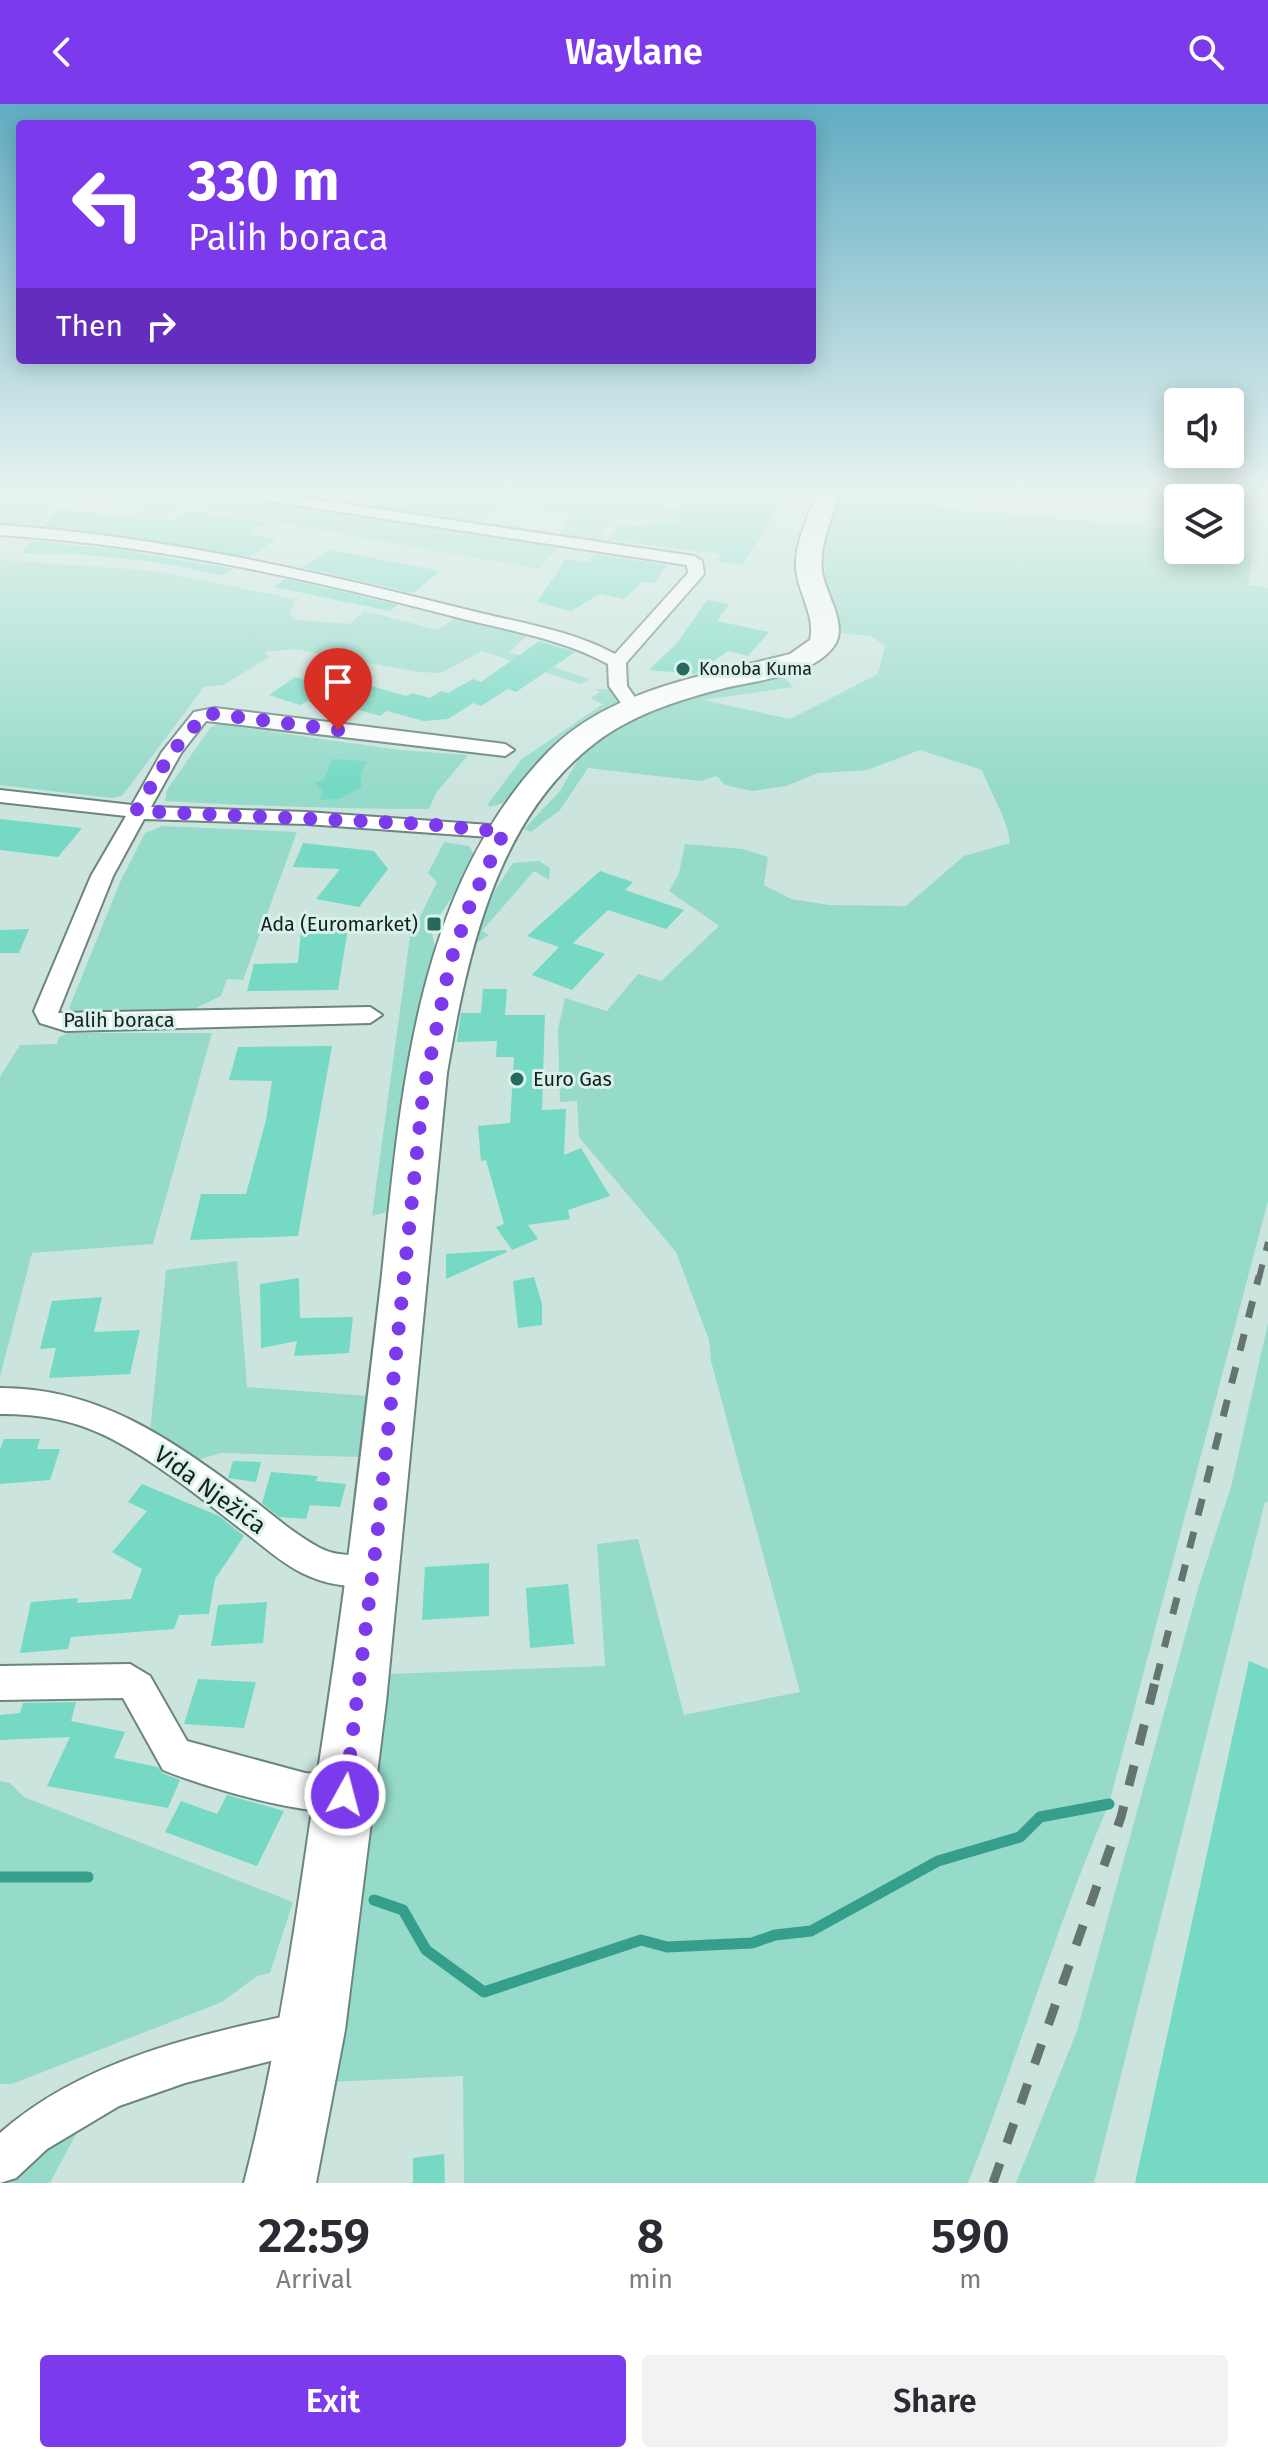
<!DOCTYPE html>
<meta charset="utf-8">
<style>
:root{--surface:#fff;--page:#f2f2f3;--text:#2b2b33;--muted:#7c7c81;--accent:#7c3aed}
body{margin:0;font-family:"Fira Sans",sans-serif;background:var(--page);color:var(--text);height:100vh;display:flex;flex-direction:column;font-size:30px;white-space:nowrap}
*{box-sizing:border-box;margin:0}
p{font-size:26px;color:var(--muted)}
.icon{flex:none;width:44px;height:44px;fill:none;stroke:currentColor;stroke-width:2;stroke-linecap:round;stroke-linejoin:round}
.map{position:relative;height:2079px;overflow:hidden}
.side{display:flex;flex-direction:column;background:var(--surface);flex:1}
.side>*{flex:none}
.hud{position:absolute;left:16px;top:16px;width:800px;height:244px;border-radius:8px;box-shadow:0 4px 20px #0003;background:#7c3aed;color:#fff;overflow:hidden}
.buttons{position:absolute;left:1164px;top:284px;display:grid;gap:16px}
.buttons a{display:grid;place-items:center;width:80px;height:80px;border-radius:8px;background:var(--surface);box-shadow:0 4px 20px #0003;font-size:40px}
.pin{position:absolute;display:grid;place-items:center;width:68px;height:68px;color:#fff;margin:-82px -34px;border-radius:50% 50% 50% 0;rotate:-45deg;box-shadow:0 0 8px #0007}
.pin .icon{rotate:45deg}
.me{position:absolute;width:88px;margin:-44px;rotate:7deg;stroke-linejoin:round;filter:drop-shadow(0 0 6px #0008)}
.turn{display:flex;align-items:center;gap:28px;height:168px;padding:0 40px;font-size:36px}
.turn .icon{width:104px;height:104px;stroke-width:2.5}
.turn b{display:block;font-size:56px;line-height:68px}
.then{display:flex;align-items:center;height:76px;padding:0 40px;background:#0003;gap:16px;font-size:30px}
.eta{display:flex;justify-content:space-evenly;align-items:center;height:136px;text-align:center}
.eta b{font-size:48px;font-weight:600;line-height:56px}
.action{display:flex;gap:16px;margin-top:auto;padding:16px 40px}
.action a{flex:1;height:92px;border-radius:8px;background:var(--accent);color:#fff;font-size:32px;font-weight:600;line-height:92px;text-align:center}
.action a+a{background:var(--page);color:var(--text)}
header{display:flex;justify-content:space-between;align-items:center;height:104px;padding:0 40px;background:var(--accent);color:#fff;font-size:36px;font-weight:600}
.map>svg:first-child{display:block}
.green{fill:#96dbca}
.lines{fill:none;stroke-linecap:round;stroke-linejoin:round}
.stream{stroke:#369f8b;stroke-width:11}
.building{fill:#75d9c3}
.street-casing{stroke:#6d857f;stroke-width:4}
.primary-casing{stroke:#6d857f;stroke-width:4}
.street{fill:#fff;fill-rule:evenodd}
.primary{fill:#fff;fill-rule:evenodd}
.rail-far2{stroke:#647470;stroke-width:6;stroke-dasharray:14 14;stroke-linecap:butt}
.rail-far1{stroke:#647470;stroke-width:7;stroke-dasharray:17 17;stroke-linecap:butt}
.rail{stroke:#647470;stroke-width:9;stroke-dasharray:21 21;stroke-linecap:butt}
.route{stroke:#7c3aed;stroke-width:14;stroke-dasharray:0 25.2}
.poi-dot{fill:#256a5d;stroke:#d8f2eb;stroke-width:3}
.labels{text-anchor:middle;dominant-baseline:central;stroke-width:6;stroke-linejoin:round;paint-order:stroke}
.far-poi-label{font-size:18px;fill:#161f1d;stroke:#d8f2eb;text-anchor:start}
.poi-label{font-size:20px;fill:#161f1d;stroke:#d8f2eb;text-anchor:end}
.street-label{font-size:20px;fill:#161f1d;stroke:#d8f2eb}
.near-street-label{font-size:24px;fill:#161f1d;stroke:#d8f2eb}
</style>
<header><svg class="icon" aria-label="back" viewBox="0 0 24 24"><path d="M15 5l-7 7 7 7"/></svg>Waylane<svg class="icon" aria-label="search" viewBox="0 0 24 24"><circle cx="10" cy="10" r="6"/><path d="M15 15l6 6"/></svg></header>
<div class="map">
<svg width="1268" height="2079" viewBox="0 0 1268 2079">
<rect width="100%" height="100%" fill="#cbe5de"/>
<g class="green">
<path d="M0 391 60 397 35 425 0 423Z"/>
<path d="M125 391H234L478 430 561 439 539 465 178 401 137 435 113 431 144 401 117 398Z"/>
<path d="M274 391H660L657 403 710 405 706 419 615 410 596 438 558 433 571 409 500 400 478 423Z"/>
<path d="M838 391H866L870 396 1178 426V446L1230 444 1252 451 1248 481 1268 484V1097L1109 1700C1055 1824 1018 1954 968 2079H464L463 1972 329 1978 388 1570 605 1562 597 1440 638 1435 684 1611 800 1588 711 1257 709 1236 676 1148 579 1033 577 997 560 998 558 925 565 894 607 907 638 870 661 877 719 822 669 787 679 769 685 740 743 745 768 753 764 781 791 795 829 801 906 802 964 752 1010 739C1008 716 991 690 982 666L920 646 867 666 818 669 786 682 752 687 725 681 717 672 700 677 588 664 560 706 531 728 524 725 560 687 582 649 613 626 675 597 778 567 793 583 703 596 790 615 878 570 885 542 871 532 840 529 825 477 824 442Z"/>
<path d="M0 456 156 467 295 495 290 509 297 516 350 520 364 507 438 526 460 510 529 530 509 548 590 575 581 580 482 547 441 569 419 568 295 545 264 548 269 553 223 581 204 583 122 692 112 694 0 681Z"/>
<path d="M595 585H611L617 596 614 603 513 696 490 703 487 701 522 655 603 600 590 594 600 588Z"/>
<path d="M218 620 400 646 468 651 436 689 429 705C340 705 252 702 165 697L167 686 210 624Z"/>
<path d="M163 722 297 728 243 876 227 875 221 892 190 907H72L69 904 121 776 145 729Z"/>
<path d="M444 738 469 742 475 752 466 773 437 815 430 816 426 826 432 827 437 858 396 1106 372 1112 410 833 437 778 428 769Z"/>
<path d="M539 757 550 764 549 776 534 767 482 827 489 831 476 839 471 830 484 803 513 759Z"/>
<path d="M68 929H212L153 1140 32 1149 0 1273V973L20 941 57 940 59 933Z"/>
<path d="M237 1157 247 1283 369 1292 359 1353 221 1349 194 1357 150 1329 166 1166Z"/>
<path d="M1268 1219V1398H1265L1094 2079H1016L1077 1927 1199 1481 1231 1383Z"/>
<path d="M0 1677 10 1679 24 1693 293 1798 270 1869 257 1872 222 1898 12 1980H0Z"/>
<path d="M87 2009 50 2079H0V2075Z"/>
</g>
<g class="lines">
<g class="stream">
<path d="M0 1773H88"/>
<path d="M374 1796 403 1806 426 1846 484 1888 641 1836 667 1843 752 1839 775 1831 811 1827 938 1757 1020 1733 1040 1713 1109 1700"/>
</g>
</g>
<g class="building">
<path d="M682 391H763L761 397H775L776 409 742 461 717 457 721 450 608 436 619 420 647 423 652 416 682 419Z"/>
<path d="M58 405 169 417 189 406 267 419 250 430 276 435 250 453 44 422Z"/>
<path d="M32 437 114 445 233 465 223 471 154 458 77 450 22 449Z"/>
<path d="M330 446 440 467 413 489 302 463Z"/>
<path d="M595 450 667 461 654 479 642 478 624 495 600 490 571 507 537 498 566 455 588 458Z"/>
<path d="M285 475 340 487 398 501 390 507 274 483Z"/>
<path d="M707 496 729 500 717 517 769 528 748 552 728 547 695 570 649 566 678 538Z"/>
<path d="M539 537 575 548 516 588 508 585 481 602 473 599 448 615 424 617 387 607 380 612 346 602 340 607 307 597 300 601 269 591 295 573 327 582 333 578 366 587 372 582 406 592 412 589 430 594 441 587 448 589 473 575 481 578Z"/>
<path d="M332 655 367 657 361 669V683L340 695 320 696 323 687 315 679 325 674Z"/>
<path d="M0 715 82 724 58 753 0 746Z"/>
<path d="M303 739 374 747 388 765 359 803 316 795 340 765 293 763Z"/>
<path d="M600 767 633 778 625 786 684 806 666 825 608 806 573 839 605 850 572 886 532 871 559 843 527 832Z"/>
<path d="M348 824 338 886 247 887 254 860 298 859 301 826Z"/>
<path d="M29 825 19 849H0V826Z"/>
<path d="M483 885H507L505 911H545L542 1006 566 1005 564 1051 581 1044 610 1092 568 1106 570 1115 528 1121 538 1135 512 1146 496 1123 504 1120 486 1056 481 1057 478 1022 510 1019 514 953H496L497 937 457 938 461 909H481Z"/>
<path d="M332 942 298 1132 190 1136 201 1090H246L266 1016 272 977 229 976 238 943Z"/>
<path d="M506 1146 507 1148 446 1175V1150Z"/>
<path d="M534 1173 542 1200V1221L518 1224 513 1177Z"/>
<path d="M299 1174 300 1214 353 1213 349 1249 294 1252 297 1237 261 1244 260 1180Z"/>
<path d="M102 1193 94 1228 140 1226 130 1270 49 1274 56 1244 40 1245 52 1197Z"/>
<path d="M4 1335H40L37 1345H60L50 1376 0 1380V1346Z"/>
<path d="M233 1357 261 1358 256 1378 228 1374Z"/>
<path d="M271 1368 318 1372 316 1377 346 1380 340 1403 310 1401 306 1415 279 1413 262 1399Z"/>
<path d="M142 1380 219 1412 244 1432 215 1475 209 1510 179 1511 174 1525 71 1533 68 1545 20 1549 31 1498 78 1494 77 1499 131 1495 142 1465 112 1448 147 1407 128 1398Z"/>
<path d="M489 1459V1512L422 1516 425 1463Z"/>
<path d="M568 1480 574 1540 530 1544 526 1484Z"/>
<path d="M267 1498 263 1539 211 1542 218 1501Z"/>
<path d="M1249 1557 1268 1565V2079H1135Z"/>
<path d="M198 1575 256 1578 244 1624 184 1620Z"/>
<path d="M76 1598 71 1617 125 1628 114 1654 158 1663 162 1669 180 1676 168 1704 47 1682 70 1633 0 1636V1611L20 1609 23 1599Z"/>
<path d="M227 1691 284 1707 257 1762 165 1728 181 1697 217 1710Z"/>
<path d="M444 2050 445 2079H413V2054Z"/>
</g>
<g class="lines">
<g class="street-casing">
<g id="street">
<path d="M248 391H283L694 452 702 457 704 470 626 559 627 582 643 605 634 610 628 609 609 582 608 560C560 534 505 526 452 512 303 473 154 441 0 431V421C158 432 311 466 464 505 514 518 569 525 615 550L688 469 687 461 255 395Z"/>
<path d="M215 604 505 640 514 646 505 652 206 617 181 649 151 703 306 708 504 722 514 728 504 734 306 720 144 715 113 772 58 909 370 903 382 911 370 919 66 927 40 919 34 907 91 772 126 712 0 698V686L132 701 162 648 194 608Z"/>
<path d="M0 1284C104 1284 175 1339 256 1398 276 1414 297 1432 320 1444 340 1455 364 1448 385 1456L390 1467 385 1478C359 1487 326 1481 302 1469 281 1459 261 1440 242 1426 201 1394 159 1360 112 1335 75 1316 41 1310 0 1310Z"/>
<path d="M130 1560 150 1572 187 1637 305 1669 345 1672 358 1678 364 1691 358 1704C322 1719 202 1682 163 1666L123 1594 0 1596V1562Z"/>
<path d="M309 1907 324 1913 330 1928 324 1943 185 1979 119 2002 47 2045 16 2074 0 2079V2029C85 1954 202 1930 309 1907Z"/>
</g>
</g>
<g class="primary-casing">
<path id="primary" d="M816 391H840C831 415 819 441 822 467 825 490 849 521 834 542 811 574 752 576 717 586 675 597 630 612 595 639 495 716 467 852 447 969L386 1598 345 1926 316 2079H244C274 1963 292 1844 309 1726 324 1628 339 1530 351 1431 362 1344 372 1257 382 1170 401 990 415 784 549 647 611 584 709 571 790 550L810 536C816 511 797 488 796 463 795 438 808 414 816 391Z"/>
</g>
<use href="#street" class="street"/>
<use href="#primary" class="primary"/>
<path class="rail-far2" d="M1259 1174 1268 1138"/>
<path class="rail-far1" d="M1156 1576 1259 1172"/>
<path class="rail" d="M993 2079 1121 1713 1156 1574"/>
</g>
<linearGradient id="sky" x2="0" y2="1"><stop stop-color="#61acc3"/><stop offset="0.57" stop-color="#e8f3f0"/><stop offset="1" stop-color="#e8f3f0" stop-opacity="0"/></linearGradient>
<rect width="1268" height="682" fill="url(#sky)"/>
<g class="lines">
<path class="route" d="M338 626 206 609 172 648 136 707 425 720 504 728 471 798 450 859 423 990 377 1433 345 1691"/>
</g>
<g class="poi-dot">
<circle cx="683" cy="565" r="8"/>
<rect x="426" y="812" width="16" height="16" rx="4"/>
<circle cx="517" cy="975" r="8"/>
</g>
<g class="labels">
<g class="far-poi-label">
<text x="699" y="565">Konoba Kuma</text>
</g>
<g class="poi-label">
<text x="418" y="820">Ada (Euromarket)</text>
<text x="533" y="975" text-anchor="start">Euro Gas</text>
</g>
<g class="street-label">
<text x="119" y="916">Palih boraca</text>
</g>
<g class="near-street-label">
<text transform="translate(210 1386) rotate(36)">Vida Nježića</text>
</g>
</g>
</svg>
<div class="buttons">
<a><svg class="icon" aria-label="sound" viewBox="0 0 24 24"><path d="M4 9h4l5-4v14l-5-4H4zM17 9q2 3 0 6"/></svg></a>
<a><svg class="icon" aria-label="layers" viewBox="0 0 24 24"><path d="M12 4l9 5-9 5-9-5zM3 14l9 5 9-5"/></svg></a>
</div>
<div class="pin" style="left:338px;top:626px;background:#d93025"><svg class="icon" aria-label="arrive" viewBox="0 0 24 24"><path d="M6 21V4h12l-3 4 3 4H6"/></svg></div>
<svg class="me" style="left:345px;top:1691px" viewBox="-20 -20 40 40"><circle r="17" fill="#7c3aed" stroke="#fff" stroke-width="3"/><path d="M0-11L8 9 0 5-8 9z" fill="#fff"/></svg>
<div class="hud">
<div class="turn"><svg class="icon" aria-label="left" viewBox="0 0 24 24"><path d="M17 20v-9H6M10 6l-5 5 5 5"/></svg><div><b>330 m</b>Palih boraca</div></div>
<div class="then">Then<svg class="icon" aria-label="right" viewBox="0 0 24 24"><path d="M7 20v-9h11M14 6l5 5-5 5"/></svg></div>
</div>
</div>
<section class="side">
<div class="eta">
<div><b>22:59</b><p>Arrival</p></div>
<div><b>8</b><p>min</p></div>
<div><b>590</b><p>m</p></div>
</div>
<div class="action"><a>Exit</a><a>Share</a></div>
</section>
